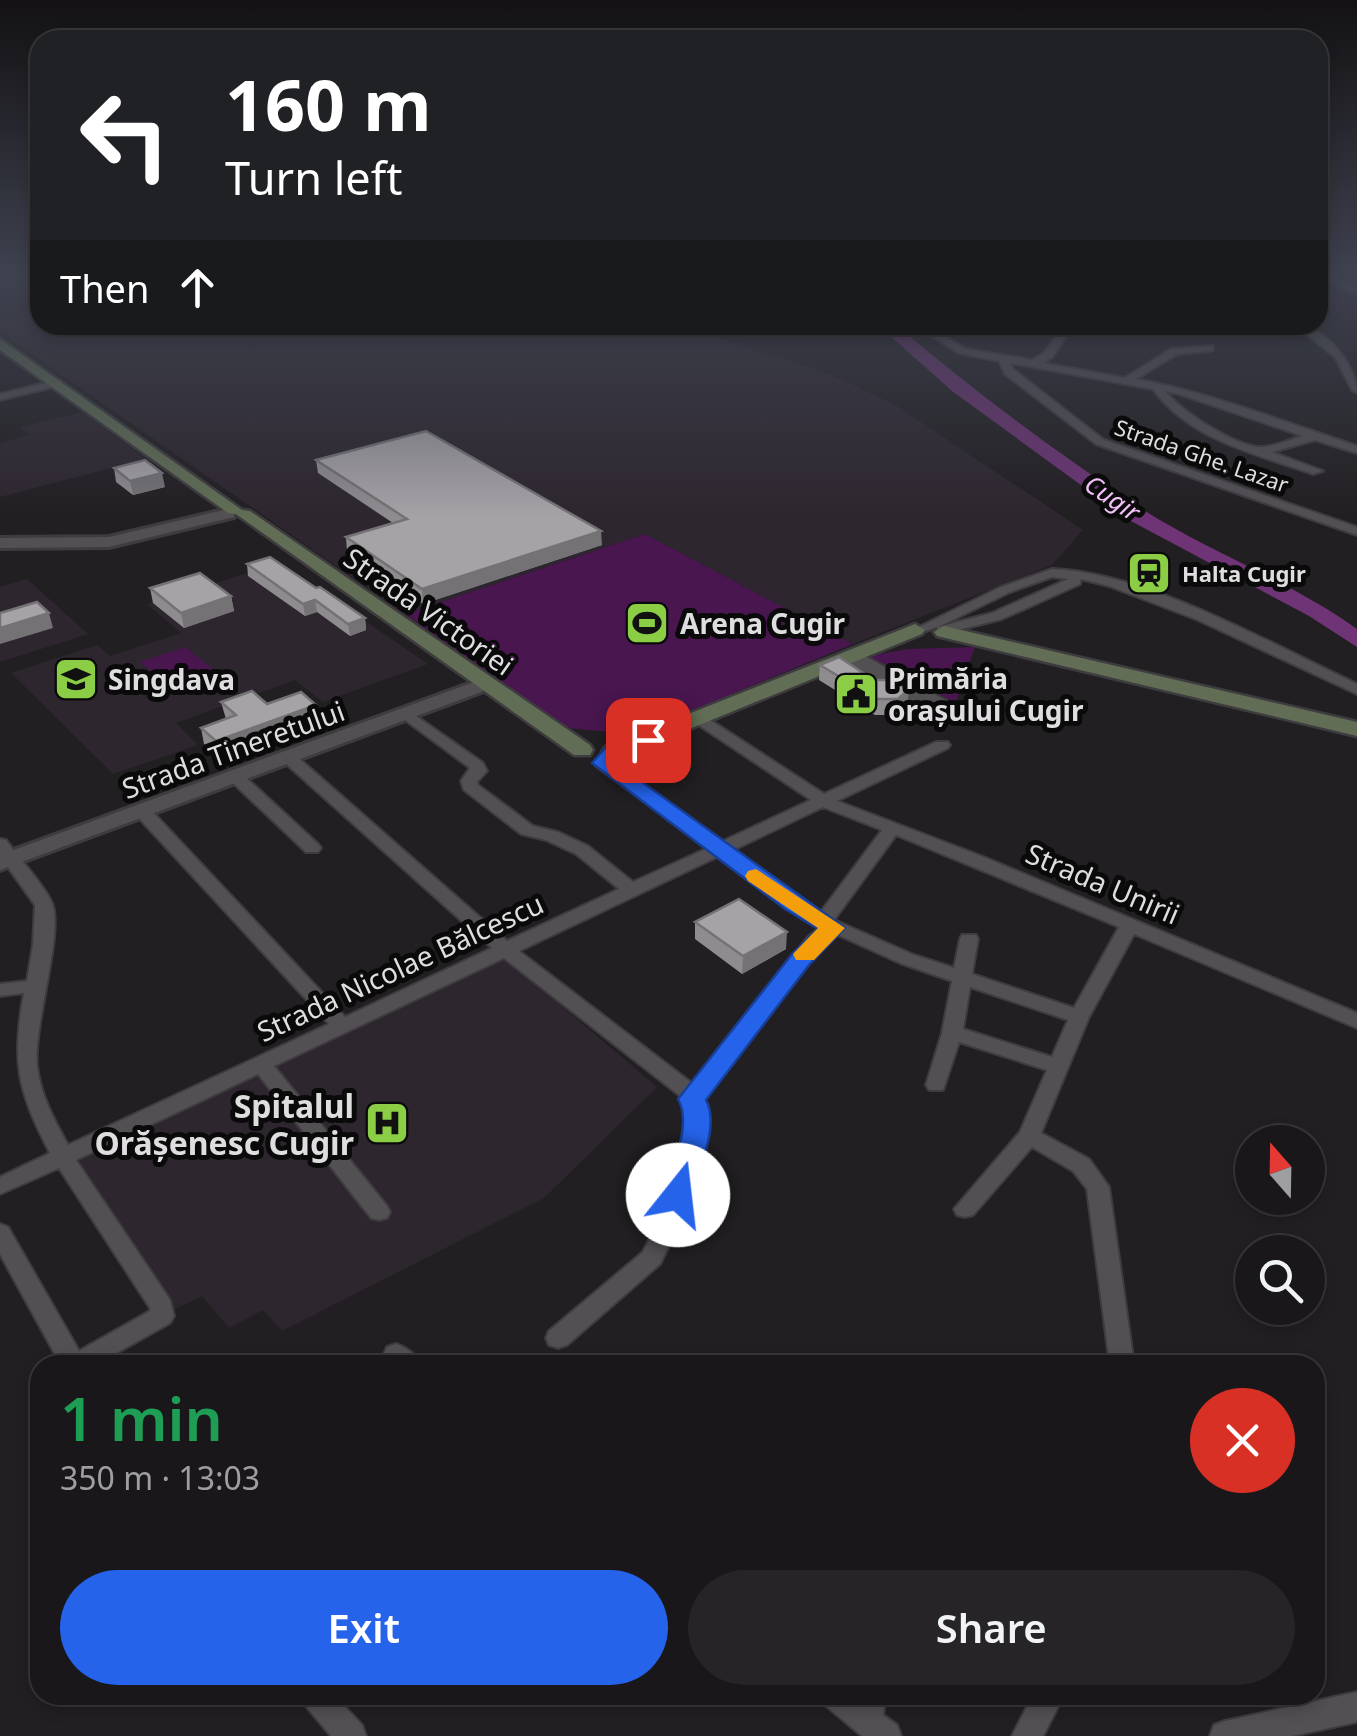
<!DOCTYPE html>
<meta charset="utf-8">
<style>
:root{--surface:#1a171a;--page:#272427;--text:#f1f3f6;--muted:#9f9fa2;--line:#383639;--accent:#2563eb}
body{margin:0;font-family:"Noto Sans",sans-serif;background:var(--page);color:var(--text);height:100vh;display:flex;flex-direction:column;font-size:38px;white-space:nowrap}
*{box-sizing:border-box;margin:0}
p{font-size:32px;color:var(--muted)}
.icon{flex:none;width:55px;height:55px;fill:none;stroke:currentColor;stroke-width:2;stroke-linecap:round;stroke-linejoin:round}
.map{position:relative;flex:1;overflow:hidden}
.details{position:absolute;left:30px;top:1355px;width:1295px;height:350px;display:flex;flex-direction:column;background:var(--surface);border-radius:30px;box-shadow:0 5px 15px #0003,0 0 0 2px var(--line)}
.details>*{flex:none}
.guide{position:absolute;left:30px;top:30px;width:1298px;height:305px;border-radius:30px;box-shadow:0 5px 15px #0003,0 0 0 2px var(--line);background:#202124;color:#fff;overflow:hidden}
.needle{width:65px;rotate:340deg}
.fabs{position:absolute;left:1235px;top:1125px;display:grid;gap:20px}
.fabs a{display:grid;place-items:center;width:90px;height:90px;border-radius:50%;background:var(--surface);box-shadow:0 5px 15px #0003,0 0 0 2px var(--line);font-size:50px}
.pin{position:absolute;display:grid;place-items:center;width:85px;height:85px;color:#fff;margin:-42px;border-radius:20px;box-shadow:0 5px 15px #0006}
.me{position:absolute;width:110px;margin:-55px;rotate:16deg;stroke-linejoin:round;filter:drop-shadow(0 0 8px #0008)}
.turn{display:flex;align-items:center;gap:35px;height:210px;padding:0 30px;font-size:45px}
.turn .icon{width:130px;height:130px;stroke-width:2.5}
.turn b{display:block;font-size:70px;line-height:85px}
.then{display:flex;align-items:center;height:95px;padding:0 30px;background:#0003;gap:20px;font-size:38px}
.round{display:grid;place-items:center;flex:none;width:105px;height:105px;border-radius:52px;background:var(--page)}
.overview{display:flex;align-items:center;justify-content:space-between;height:170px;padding:0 30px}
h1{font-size:60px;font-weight:600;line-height:75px;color:#1e9e55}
.cta{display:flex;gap:20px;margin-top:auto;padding:20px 30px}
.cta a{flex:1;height:115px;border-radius:60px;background:var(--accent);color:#fff;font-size:40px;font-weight:600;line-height:115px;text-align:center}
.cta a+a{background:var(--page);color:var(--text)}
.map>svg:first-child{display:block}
.built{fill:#2d262e}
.green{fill:#491650}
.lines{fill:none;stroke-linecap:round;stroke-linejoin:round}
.river{fill:#6e3476;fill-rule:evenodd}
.minor-casing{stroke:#3e3c3f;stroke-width:4}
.tertiary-casing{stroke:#3e3c3f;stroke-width:6}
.secondary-casing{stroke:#3e3c3f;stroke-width:5}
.minor{fill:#535054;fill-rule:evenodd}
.tertiary{fill:#535054;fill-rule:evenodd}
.secondary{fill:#616e55;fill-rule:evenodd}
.wall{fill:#8f8c90}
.shaded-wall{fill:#747275}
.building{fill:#a6a3a7;stroke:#747275;stroke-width:2.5}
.route{fill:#2563eb;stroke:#184099;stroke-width:2.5}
.slow{fill:#f59e0b}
.labels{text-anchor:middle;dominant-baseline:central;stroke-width:10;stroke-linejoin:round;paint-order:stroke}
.far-street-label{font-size:22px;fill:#dfdddf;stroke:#0b0a0b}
.far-poi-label{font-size:22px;font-weight:bold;fill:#dfdddf;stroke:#0b0a0b;text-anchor:start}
.far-water-label{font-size:25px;font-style:italic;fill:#f2c1f9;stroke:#0b0a0b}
.street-label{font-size:28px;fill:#dfdddf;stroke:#0b0a0b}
.poi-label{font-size:28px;font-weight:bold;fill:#dfdddf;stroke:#0b0a0b;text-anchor:start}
.near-poi-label{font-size:32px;font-weight:bold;fill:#dfdddf;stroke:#0b0a0b;text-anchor:end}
</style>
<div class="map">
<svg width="1357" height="1736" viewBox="0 0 1357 1736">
<rect width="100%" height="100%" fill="#221f22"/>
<g class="built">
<path d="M0 274H40V325H681L829 374 894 404 1083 530 1052 565 853 644 645 534 405 614 0 332Z"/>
<path d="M82 412 146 459 0 497V443L29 435 20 427Z"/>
<path d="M280 563 428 664 323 702 295 680 176 723 198 745 113 774 11 673 97 645 110 656 181 633 147 604Z"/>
<path d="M27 579 88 634 0 662V587Z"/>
<path d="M505 958 657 1087 544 1198 282 1331 263 1310 229 1328 202 1296 175 1309 78 1159Z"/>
</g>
<g class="green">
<path d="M645 534 853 644 635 734 567 728 405 614Z"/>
<path d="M185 647 223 677 177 693 140 662Z"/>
<path d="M975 647 955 705 864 657 908 649Z"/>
</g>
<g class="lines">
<path class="river" d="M878 325H896C974 391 1057 453 1142 509 1211 553 1290 581 1357 629V647L1309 616 1129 520 952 391Z"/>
<g class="minor-casing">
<g id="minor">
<path d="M1318 274H1328L1357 288V295Z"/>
<path d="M914 325H926L966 349 1032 360 1044 353 1064 325H1074L1052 357 1043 363 1125 378 1171 349 1213 346V350L1209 351 1177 354 1136 379C1211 393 1285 422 1357 446V453L1315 440 1272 452 1323 471 1313 474C1256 454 1190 440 1153 389L1010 363 1014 370 1104 440 1357 527V535L1096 444 1005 374 999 361 959 353ZM1165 391 1179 394 1303 436C1291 439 1276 446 1263 447 1239 449 1180 411 1165 391Z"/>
<path d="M1295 325C1324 325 1357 365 1357 393L1352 390 1335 357Z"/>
<path d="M57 380 61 381V385L0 400V394Z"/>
<path d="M1052 569C1146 572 1271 644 1357 684V694L1198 620 1109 586 1081 579 1080 584 1002 619 942 634 937 633V627L926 631 919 627 1001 587ZM1052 577 1068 579 992 613 938 627 1010 592Z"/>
<path d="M854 650 954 705 957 708 949 713 925 710 836 659 838 656H848L849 651Z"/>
<path d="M406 709 483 763 487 771 477 782 478 785 533 826 558 832 588 846 633 882 708 848 596 766 594 763 596 760H608L721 842 811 800 694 722 691 719 694 716H704L824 794 936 742H948L950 745 948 748 837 801 981 856 1357 1013V1028L1134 934 1089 1017 1041 1133 1089 1159 1109 1187 1134 1365H1110L1087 1189 1073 1171 1032 1147 973 1215 965 1217 957 1215 954 1209 1020 1132 1047 1070 959 1042 943 1090H929L926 1085 942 1033 952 981 900 963 836 934 822 945 703 1100 707 1109 708 1127 679 1225 660 1264 567 1345 558 1348 549 1345 546 1338 549 1331 643 1252 657 1225 686 1127 687 1109 679 1095 504 958 274 1066 387 1206 390 1212 387 1218 379 1220 371 1218 258 1074 76 1160 170 1300 174 1316 170 1323 95 1365H61L0 1254V1224L8 1227 79 1351 150 1311V1308L59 1168 0 1194V1177L50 1153C18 1091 11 1063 24 993L0 996V984L27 981 33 945 35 905 0 856V839L6 840C18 857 45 886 52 903 64 933 33 1025 37 1066 40 1094 54 1120 68 1145L329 1024 137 816 135 812 137 808H149L345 1017 492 948 283 761 281 758 283 755H295L507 941 619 889 576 854 546 840 521 834 464 790 461 781 470 768 401 717 398 714ZM823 807 882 830 820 913 733 850ZM896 835 1119 927 1074 1008 972 974 978 939 976 935H962L960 939 954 968 914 955 834 920ZM719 856 809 922 821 927 808 937 693 1084 519 951ZM970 987 1068 1020 1052 1057 963 1029Z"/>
<path d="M236 772 242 774 318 844 321 848 318 852H306L230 780 228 777 230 774Z"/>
<path d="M396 1344C407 1348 416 1354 421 1365H392L384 1354 387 1347Z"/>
<path d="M1357 1692V1722L1292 1736H1210L1214 1725 1225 1721Z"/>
<path d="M300 1695H334L362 1725 366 1736H331L305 1705Z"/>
<path d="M820 1695H886L883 1715 897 1725 901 1736H862L825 1705Z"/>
<path d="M1033 1695H1064L1043 1736H1012Z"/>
</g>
</g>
<g class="tertiary-casing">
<g id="tertiary">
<path d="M228 509 234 511V517L109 547 0 548V538L109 537Z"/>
<path d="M485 678 495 684 492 688 0 870V855Z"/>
</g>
</g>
<g class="secondary-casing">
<g id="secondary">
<path d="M0 339 242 510 250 511 590 745 593 750 590 755H574L236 514 228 513 0 350Z"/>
<path d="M915 624 925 630 922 634 621 757H605L602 752 605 747Z"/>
<path d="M944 626 1357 722V736L937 636 934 632Z"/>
</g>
</g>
<use href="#minor" class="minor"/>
<use href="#tertiary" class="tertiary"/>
<use href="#secondary" class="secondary"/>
</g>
<g class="wall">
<path d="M316 460 602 545 423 604 347 551 346 537 393 523 318 473Z"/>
<path d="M114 468 165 487 133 495 116 482Z"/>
<path d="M247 564 316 588 365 618 366 630 350 636 317 612 305 616 248 576Z"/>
<path d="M150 588 231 596 234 611 184 628 153 603Z"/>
<path d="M820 665 908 690 907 706 897 715H875L819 680Z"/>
<path d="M221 702 267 704 319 721 219 757 204 744 201 728 226 719Z"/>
<path d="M695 922 786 949 742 974 695 939Z"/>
</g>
<g class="shaded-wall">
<path d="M162 473 165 487 133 495 130 481Z"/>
<path d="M601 531 602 545 423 604 422 589Z"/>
<path d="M231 596 234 611 184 628 181 613Z"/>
<path d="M315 600 317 612 305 616 303 604Z"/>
<path d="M49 613 53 628 0 644V628Z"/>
<path d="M365 618 366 630 350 636 348 624Z"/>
<path d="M908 690 907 706 897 715 898 699Z"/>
<path d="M316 705 319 721 219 757 216 741Z"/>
<path d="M787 932 786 949 742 974 743 956Z"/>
</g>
<g class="building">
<path d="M426 431 601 531 422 589 346 537 407 519 316 460Z"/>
<path d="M145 460 162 473 130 481 114 468Z"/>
<path d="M270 557 316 588 320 587 365 618 348 624 315 600 303 604 247 564Z"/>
<path d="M200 573 231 596 181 613 150 588Z"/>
<path d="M37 602 49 613 0 628V613Z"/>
<path d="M839 657 874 680H894L908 690 898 699H876L820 665Z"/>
<path d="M252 691 267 704 301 692 316 705 216 741 201 728 236 715 221 702Z"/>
<path d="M739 899 787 932 743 956 695 922Z"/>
</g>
<linearGradient id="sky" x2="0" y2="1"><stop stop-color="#131113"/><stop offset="0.53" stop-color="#3e424f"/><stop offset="1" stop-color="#3e424f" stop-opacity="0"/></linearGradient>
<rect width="1357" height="517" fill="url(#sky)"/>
<path class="route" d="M648 734 658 740 655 744 624 755 617 764 845 928 809 965 706 1100C720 1125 699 1168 692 1195L688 1202 678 1205 668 1202 663 1195C671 1167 693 1126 678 1099L792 954 818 929 785 909 592 763 606 747Z"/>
<path class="slow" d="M756 869 845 928 814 960H796L793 954 818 928 748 881 745 876 748 871Z"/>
<defs>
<g id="station-square" transform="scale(2.25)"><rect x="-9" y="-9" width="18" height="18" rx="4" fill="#8bce46" stroke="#0b0a0b"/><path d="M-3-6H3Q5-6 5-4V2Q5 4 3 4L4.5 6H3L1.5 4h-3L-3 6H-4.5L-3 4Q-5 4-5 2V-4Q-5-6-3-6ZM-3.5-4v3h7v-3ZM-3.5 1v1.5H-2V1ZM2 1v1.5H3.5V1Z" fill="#111"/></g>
<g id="stadium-square" transform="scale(2.25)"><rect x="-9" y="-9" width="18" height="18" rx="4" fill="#8bce46" stroke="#0b0a0b"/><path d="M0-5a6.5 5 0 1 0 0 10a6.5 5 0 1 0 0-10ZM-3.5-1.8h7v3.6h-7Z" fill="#111"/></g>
<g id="school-square" transform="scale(2.25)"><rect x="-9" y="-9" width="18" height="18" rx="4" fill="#8bce46" stroke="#0b0a0b"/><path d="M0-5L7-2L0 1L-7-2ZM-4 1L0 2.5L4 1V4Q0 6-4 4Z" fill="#111"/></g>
<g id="civic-square" transform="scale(2.25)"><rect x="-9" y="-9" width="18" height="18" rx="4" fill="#8bce46" stroke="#0b0a0b"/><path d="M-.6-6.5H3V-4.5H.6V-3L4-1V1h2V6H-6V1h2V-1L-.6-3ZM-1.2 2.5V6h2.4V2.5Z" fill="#111"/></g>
<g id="hospital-square" transform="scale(2.25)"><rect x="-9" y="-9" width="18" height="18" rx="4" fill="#8bce46" stroke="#0b0a0b"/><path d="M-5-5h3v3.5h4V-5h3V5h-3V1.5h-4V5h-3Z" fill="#111"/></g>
</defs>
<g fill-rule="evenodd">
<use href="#station-square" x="1149" y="573"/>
<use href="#stadium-square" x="647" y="623"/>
<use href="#school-square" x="76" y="679"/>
<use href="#civic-square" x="856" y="694"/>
<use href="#hospital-square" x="387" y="1123"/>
</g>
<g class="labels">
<g class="far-street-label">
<text transform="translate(1202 455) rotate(19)">Strada Ghe. Lazar</text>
</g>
<g class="far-poi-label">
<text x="1182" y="573">Halta Cugir</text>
</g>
<g class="far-water-label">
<text transform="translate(1113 497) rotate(34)">Cugir</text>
</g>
<g class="street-label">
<text transform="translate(429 611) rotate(35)">Strada Victoriei</text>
<text transform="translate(233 749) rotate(-20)">Strada Tineretului</text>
<text transform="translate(1103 883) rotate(23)">Strada Unirii</text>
<text transform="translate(400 967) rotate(-25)">Strada Nicolae Bălcescu</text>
</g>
<g class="poi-label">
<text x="680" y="623">Arena Cugir</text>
<text x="888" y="678">Primăria<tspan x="888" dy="32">orașului Cugir</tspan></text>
<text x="108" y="679">Singdava</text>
</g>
<g class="near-poi-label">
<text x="354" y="1105">Spitalul<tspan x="354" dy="37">Orășenesc Cugir</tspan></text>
</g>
</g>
</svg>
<div class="fabs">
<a><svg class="needle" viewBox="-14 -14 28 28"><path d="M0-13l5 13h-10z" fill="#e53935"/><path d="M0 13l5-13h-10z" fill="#9f9fa2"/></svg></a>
<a><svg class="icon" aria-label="search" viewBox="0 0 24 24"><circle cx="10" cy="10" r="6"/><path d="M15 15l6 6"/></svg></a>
</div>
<div class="pin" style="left:648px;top:740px;background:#d93025"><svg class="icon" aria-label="arrive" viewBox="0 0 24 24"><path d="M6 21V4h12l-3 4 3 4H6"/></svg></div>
<svg class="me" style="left:678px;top:1195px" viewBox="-20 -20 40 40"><circle r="19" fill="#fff"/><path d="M0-13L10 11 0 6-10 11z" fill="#2563eb"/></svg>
<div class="guide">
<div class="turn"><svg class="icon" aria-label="left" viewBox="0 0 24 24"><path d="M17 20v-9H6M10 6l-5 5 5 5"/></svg><div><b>160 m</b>Turn left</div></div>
<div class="then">Then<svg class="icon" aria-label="ahead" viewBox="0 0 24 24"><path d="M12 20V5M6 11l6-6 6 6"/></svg></div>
</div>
<section class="details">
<div class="overview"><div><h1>1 min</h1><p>350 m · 13:03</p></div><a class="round" style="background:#d93025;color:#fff"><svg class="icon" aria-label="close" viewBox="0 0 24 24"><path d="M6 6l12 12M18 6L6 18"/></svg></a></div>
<div class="cta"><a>Exit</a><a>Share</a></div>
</section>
</div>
